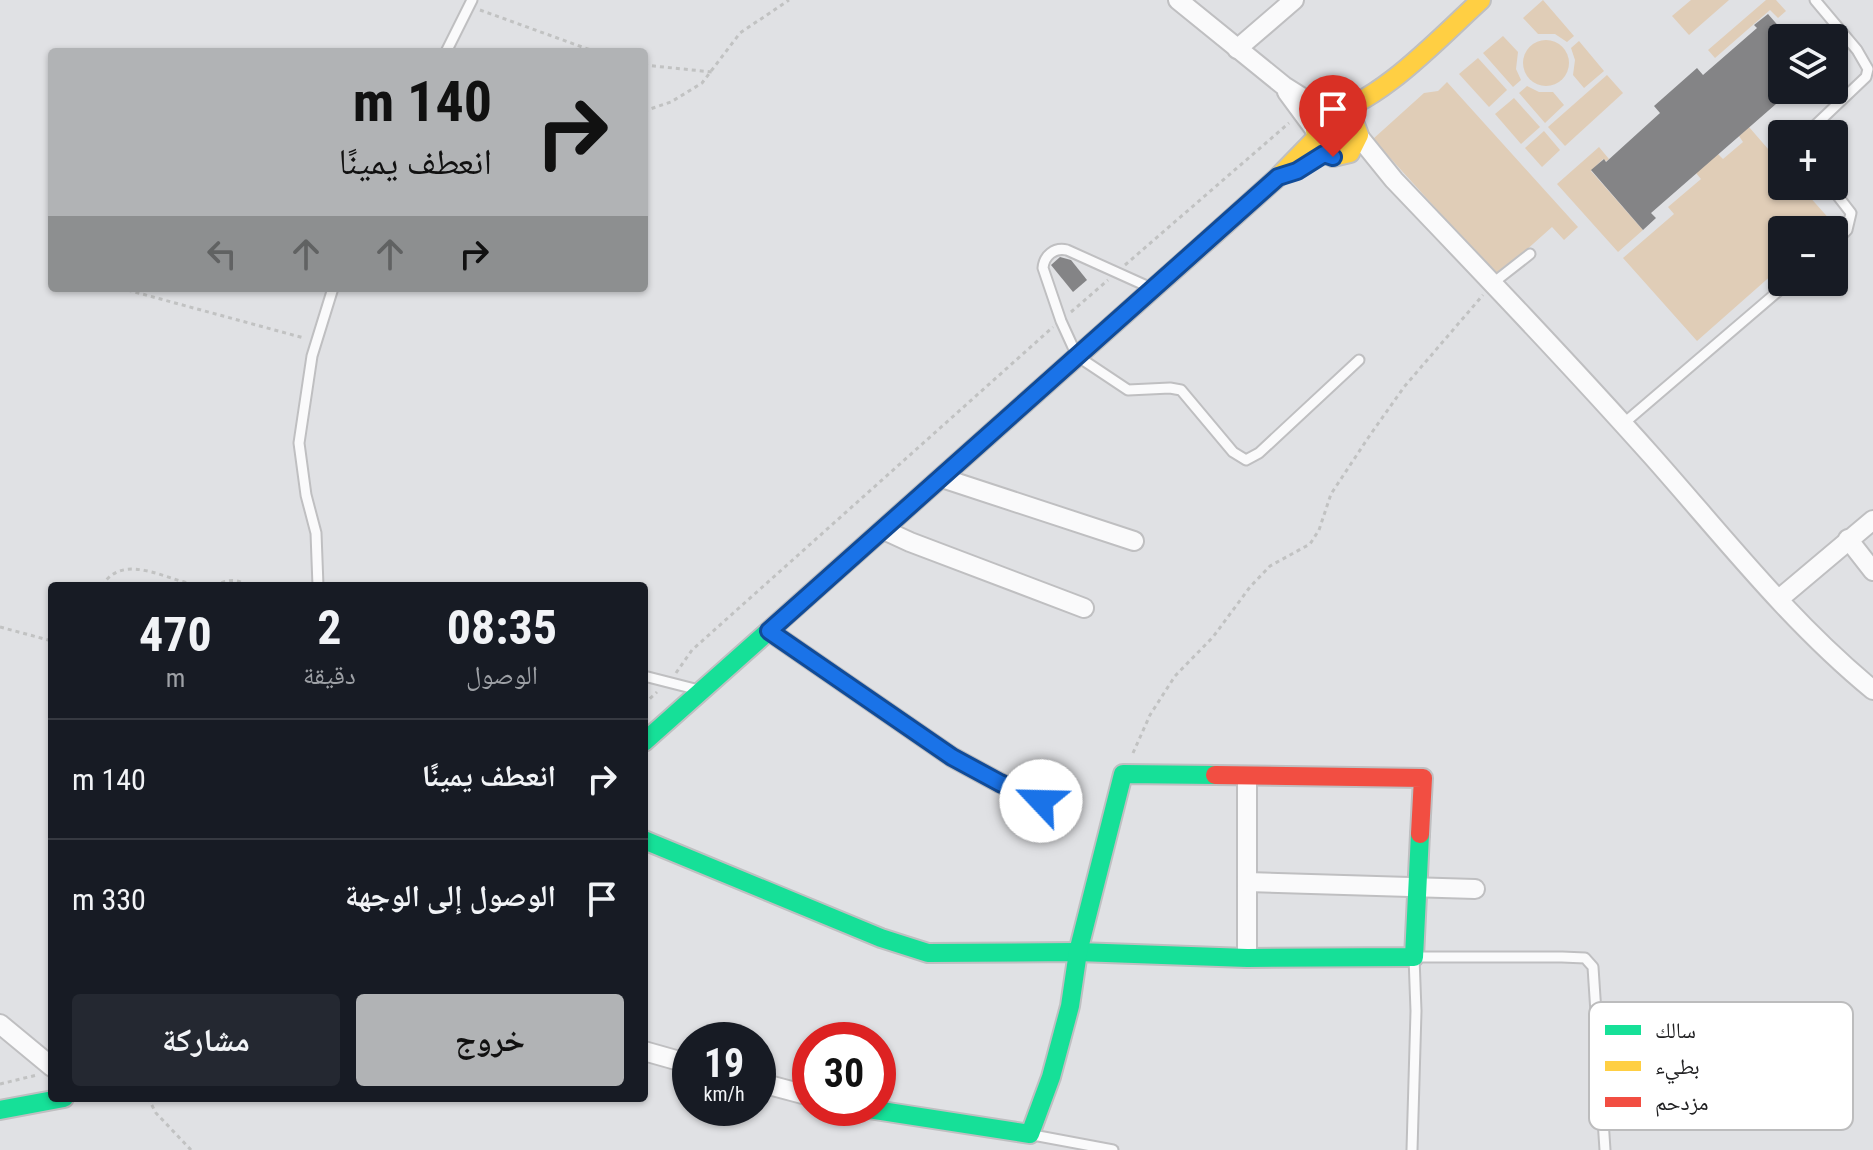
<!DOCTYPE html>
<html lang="ar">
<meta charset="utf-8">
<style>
:root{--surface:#171b24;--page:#242831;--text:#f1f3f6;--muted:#9ea1a6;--line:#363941;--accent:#b1b3b5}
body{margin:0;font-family:"Roboto Condensed","Noto Naskh Arabic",sans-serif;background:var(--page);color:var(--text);direction:rtl;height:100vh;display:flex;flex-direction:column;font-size:30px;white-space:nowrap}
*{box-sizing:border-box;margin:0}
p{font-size:26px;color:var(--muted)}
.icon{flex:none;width:44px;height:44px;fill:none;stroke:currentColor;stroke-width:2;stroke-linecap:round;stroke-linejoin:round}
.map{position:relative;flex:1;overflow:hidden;direction:ltr}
.side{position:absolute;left:48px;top:582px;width:600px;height:520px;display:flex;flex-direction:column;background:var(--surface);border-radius:8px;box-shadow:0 2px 6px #0004;direction:rtl}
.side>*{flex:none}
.top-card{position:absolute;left:48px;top:48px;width:600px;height:244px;border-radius:8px;box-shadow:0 2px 6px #0004;direction:rtl;background:#b1b3b5;color:#111;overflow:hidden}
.controls{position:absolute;left:1768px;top:24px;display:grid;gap:16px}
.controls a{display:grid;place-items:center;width:80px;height:80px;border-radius:8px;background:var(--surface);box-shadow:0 2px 6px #0004;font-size:40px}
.speed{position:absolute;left:672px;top:1022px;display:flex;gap:16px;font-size:40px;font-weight:700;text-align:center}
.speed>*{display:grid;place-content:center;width:104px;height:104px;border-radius:50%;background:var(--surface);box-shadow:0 2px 6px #0004;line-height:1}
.speed small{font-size:20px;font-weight:400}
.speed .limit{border:12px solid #d22;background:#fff;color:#111}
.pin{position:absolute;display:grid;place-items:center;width:68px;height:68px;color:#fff;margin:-82px -34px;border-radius:50% 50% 50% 0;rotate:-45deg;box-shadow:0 0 8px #0007}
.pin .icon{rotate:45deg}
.me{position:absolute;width:88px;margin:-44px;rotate:294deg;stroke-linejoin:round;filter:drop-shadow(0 0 6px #0008)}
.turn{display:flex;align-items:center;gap:28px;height:168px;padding:0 24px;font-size:36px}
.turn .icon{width:104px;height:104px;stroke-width:2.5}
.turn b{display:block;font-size:56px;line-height:68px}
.lanes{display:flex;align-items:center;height:76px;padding:0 24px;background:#0003;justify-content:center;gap:40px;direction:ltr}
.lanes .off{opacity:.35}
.eta{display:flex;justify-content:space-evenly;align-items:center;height:136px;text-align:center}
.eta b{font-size:48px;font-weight:700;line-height:56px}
.action{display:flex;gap:16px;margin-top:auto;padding:16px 24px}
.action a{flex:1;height:92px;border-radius:8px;background:var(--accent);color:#111;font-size:32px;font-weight:700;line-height:92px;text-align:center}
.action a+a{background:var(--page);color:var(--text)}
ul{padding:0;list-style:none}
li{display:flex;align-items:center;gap:24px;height:120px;padding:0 24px;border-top:2px solid var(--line)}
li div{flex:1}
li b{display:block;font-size:30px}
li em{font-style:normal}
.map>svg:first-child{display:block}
.green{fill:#e0cdb7}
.building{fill:#848486}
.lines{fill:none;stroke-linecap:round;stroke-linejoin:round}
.lane-casing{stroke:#bfbfc1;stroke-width:13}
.street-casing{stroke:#bfbfc1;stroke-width:22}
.fast-casing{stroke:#bfbfc1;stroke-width:22}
.slow-casing{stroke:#bfbfc1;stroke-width:22}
.jam-casing{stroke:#bfbfc1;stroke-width:22}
.path{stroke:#c1c2c2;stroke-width:3;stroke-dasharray:4 4;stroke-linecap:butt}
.lane{stroke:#fafafb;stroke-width:9}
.street{stroke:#fafafb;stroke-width:18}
.fast{stroke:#16e098;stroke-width:18}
.slow{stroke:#ffcf43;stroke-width:18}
.jam{stroke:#f24e42;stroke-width:18}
.route-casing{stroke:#114b97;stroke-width:20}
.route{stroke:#1a73e8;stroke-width:14}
.key{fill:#fff;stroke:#bcbcbd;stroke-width:2}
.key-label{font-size:22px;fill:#202022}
</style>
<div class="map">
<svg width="1873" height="1150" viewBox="0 0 1873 1150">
<rect width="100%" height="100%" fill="#e0e1e4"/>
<g class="green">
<path d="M1543 0 1574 36 1567 42 1555 34H1538L1523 18Z"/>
<path d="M1691 0H1729L1689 35 1672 16Z"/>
<path d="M1766 0H1776L1786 11 1778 18 1770 10 1715 58 1708 50Z"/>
<path d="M1503 36 1518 52 1516 69 1521 80 1513 87 1483 53Z"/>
<circle cx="1546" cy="63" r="23"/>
<path d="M1579 41 1604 71 1584 88 1573 75 1575 60 1571 48Z"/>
<path d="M1478 58 1507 90 1489 107 1459 74Z"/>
<path d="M1607 75 1623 93 1565 146 1548 127Z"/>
<path d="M1447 82 1578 227 1564 240 1552 227 1497 276 1373 139 1424 93 1438 91Z"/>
<path d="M1527 86 1539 92H1553L1564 105 1545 123 1519 93Z"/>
<path d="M1514 98 1540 127 1521 144 1495 114Z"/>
<path d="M1749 127 1782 165V186H1800L1832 222 1823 230H1782V266L1697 341 1623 258 1674 214 1668 207 1701 179 1696 173 1718 154 1723 159 1743 142 1739 136Z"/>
<path d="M1544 131 1560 150 1542 167 1525 148Z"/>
<path d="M1599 147 1609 159 1606 161 1603 159 1591 171 1643 230 1618 252 1557 184Z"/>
</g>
<g class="building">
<path d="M1768 14 1782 30V90H1792L1651 213 1656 218 1643 230 1591 170 1604 159 1606 162 1660 113 1654 106 1697 68 1703 75 1757 28 1754 25Z"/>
<path d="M1060 257 1071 260 1087 280 1073 292 1051 265Z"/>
</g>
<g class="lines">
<g class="lane-casing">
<g id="lane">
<path d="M446 52 472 0"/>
<path d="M1806 134 1866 77 1868 69 1857 50 1815 0"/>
<path d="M1830 186 1851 213 1847 230 1834 243"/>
<path d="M1493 283 1530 254"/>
<path d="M1149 287 1067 250C1054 247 1044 256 1043 268L1061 321 1077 356 1128 390 1170 388 1181 390 1233 452 1246 460 1259 453 1359 360"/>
<path d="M1623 424 1789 282"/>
<path d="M318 586 316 533 306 495 299 443 312 356 333 288"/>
<path d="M644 676 695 689"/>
<path d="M1033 1135 1113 1150"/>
<path d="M1412 1150 1416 1011 1414 957H1562L1585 958 1593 967 1605 1150"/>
</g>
</g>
<g class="street-casing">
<g id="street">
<path d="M1178 0 1284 86 1303 98 1324 115"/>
<path d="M1237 49 1294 0"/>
<path d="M1287 92 1315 130"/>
<path d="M1360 138 1394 180C1481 271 1568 362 1652 456 1723 536 1790 622 1873 690"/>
<path d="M942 478 1134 541"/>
<path d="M884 530 910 542 1084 608"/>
<path d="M1848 539 1873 571"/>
<path d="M1779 599 1873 520"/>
<path d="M769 631 952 757 1000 783 1041 801"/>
<path d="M1247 776V958"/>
<path d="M1247 882 1475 889"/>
<path d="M0 1024 52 1067"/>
<path d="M644 1051 690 1064"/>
<path d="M758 1082 810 1096"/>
</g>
</g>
<g class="fast-casing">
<g id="fast">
<path d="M644 742 1209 239"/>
<path d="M644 840 881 938 928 953 1078 952 1247 958 1414 957 1420 834"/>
<path d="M862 1108 1030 1134 1051 1077 1070 1006 1078 952 1123 774 1215 775"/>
<path d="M0 1110 64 1098"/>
</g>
</g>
<g class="slow-casing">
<g id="slow">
<path d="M1341 112 1353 119 1359 135 1350 153 1333 157 1318 147 1315 130 1324 115C1378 105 1440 37 1481 0"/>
<path d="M1209 239 1278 177 1315 139"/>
</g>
</g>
<g class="jam-casing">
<path id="jam" d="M1215 775 1423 778 1420 834"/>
</g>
<g class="path">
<path d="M480 10 596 52"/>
<path d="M644 65 712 72"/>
<path d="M644 111 671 102 702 83 740 33 789 0"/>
<path d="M1125 265 1289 123"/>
<path d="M120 288 304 338"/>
<path d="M1071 312 1108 280"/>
<path d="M102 586C125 548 174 586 206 586 222 585 232 574 247 586"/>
<path d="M0 627 52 641"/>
<path d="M676 673 692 650 1053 327"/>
<path d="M644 704 657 692"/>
<path d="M1133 753 1150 715 1175 676 1213 637 1250 587 1270 566 1310 544 1319 530 1331 494 1368 438 1404 387 1483 295"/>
<path d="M0 1084 37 1075"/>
<path d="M148 1098 156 1113 191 1150"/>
</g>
<use href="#lane" class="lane"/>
<use href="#street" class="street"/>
<use href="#fast" class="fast"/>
<use href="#slow" class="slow"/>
<use href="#jam" class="jam"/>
</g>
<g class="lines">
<g class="route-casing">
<path id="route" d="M1041 801 1000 783 952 757 769 631 1278 177 1297 171 1324 154 1333 157"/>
</g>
<use href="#route" class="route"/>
</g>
<rect x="1589" y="1002" width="264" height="128" rx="12" class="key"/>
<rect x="1605" y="1025" width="36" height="10" fill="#16e098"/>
<rect x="1605" y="1061" width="36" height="10" fill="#ffcf43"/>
<rect x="1605" y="1097" width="36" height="10" fill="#f24e42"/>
<g class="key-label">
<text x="1655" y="1038">سالك</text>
<text x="1655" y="1074">بطيء</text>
<text x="1655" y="1110">مزدحم</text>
</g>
</svg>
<div class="controls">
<a><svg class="icon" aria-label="layers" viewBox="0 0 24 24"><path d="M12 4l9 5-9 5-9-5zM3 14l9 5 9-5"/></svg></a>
<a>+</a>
<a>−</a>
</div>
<div class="speed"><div>19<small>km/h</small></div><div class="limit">30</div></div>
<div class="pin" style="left:1333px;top:157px;background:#d93025"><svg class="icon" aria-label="arrive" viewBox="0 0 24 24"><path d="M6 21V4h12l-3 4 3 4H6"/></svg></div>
<svg class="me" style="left:1041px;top:801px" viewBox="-20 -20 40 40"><circle r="19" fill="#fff"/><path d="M0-13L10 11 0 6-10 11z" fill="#1a73e8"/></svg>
<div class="top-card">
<div class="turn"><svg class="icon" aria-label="right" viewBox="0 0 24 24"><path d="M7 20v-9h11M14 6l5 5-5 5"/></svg><div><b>140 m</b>انعطف يمينًا</div></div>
<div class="lanes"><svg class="icon off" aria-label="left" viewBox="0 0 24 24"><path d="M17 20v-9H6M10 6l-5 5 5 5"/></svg><svg class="icon off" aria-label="ahead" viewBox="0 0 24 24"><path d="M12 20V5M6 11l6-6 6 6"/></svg><svg class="icon off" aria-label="ahead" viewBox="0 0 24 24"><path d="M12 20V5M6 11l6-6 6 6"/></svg><svg class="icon" aria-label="right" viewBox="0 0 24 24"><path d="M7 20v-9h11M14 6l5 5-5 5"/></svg></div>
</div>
<section class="side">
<div class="eta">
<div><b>08:35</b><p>الوصول</p></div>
<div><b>2</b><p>دقيقة</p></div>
<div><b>470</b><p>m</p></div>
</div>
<ul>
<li><svg class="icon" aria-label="right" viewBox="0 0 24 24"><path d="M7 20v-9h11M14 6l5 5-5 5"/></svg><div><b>انعطف يمينًا</b></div><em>140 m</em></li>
<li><svg class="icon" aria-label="arrive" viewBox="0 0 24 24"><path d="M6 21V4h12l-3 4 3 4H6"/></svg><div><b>الوصول إلى الوجهة</b></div><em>330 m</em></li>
</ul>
<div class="action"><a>خروج</a><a>مشاركة</a></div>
</section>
</div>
